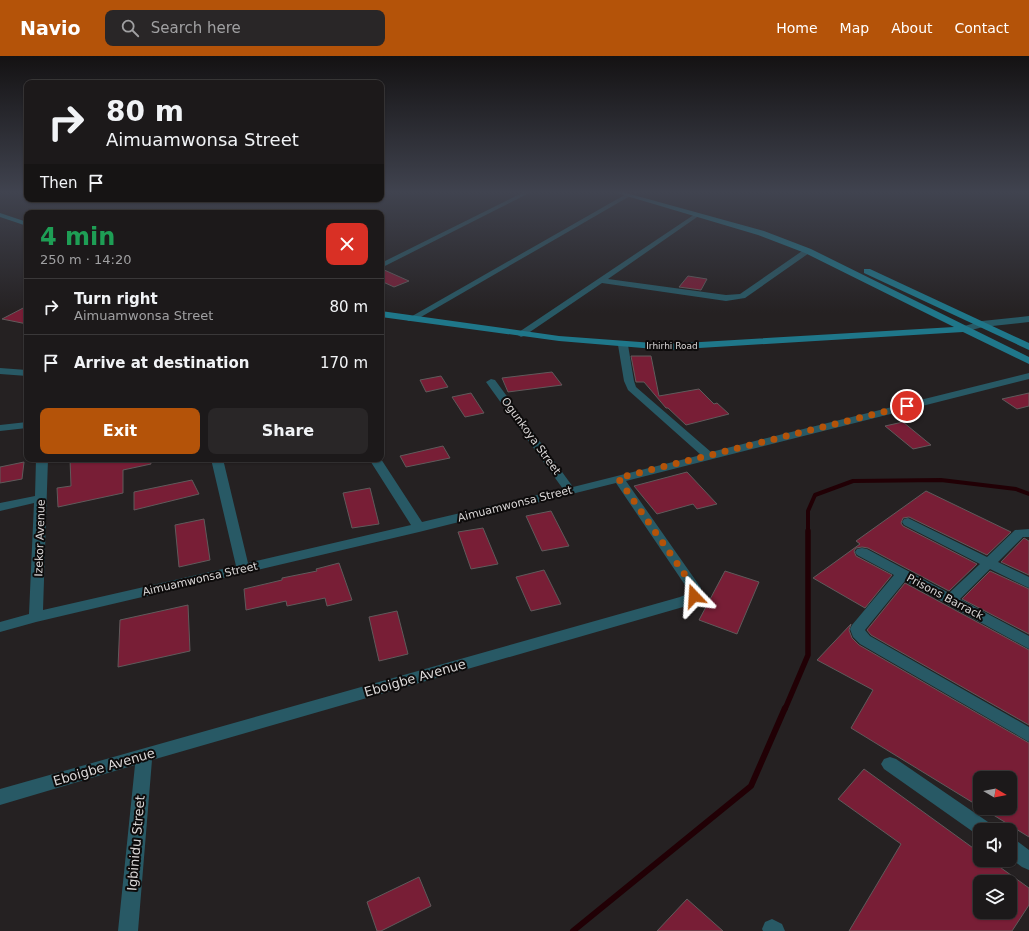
<!DOCTYPE html>
<meta charset="utf-8">
<style>
:root{--surface:#1c191a;--page:#292627;--text:#f1f3f6;--muted:#a0a0a2;--line:#3a3839;--accent:#b45309}
body{margin:0;font-family:"DejaVu Sans",sans-serif;background:var(--page);color:var(--text);height:100vh;display:flex;flex-direction:column;font-size:15px;white-space:nowrap}
*{box-sizing:border-box;margin:0}
p{font-size:13px;color:var(--muted)}
.icon{flex:none;width:22px;height:22px;fill:none;stroke:currentColor;stroke-width:2;stroke-linecap:round;stroke-linejoin:round}
.map{position:relative;flex:1;overflow:hidden}
.details{position:absolute;left:24px;top:154px;width:360px;height:252px;display:flex;flex-direction:column;background:var(--surface);border-radius:8px;box-shadow:0 1px 3px #0004,0 0 0 1px var(--line)}
.details>*{flex:none}
.banner{position:absolute;left:24px;top:24px;width:360px;height:122px;border-radius:8px;box-shadow:0 1px 3px #0004,0 0 0 1px var(--line);background:#1c191a;color:var(--text);overflow:hidden}
.needle{width:26px;rotate:100deg}
.fabs{position:absolute;left:973px;top:715px;display:grid;gap:8px}
.fabs a{display:grid;place-items:center;width:44px;height:44px;border-radius:8px;background:var(--surface);box-shadow:0 1px 3px #0004,0 0 0 1px var(--line);font-size:20px}
.pin{position:absolute;display:grid;place-items:center;width:34px;height:34px;color:#fff;margin:-17px;border:2px solid #fff;border-radius:50%;box-shadow:0 1px 4px #0007}
.me{position:absolute;width:44px;margin:-22px;rotate:340deg;stroke-linejoin:round;filter:drop-shadow(0 0 3px #0008)}
.turn{display:flex;align-items:center;gap:14px;height:84px;padding:0 16px;font-size:18px}
.turn .icon{width:52px;height:52px;stroke-width:2.5}
.turn b{display:block;font-size:28px;line-height:34px}
.then{display:flex;align-items:center;height:38px;padding:0 16px;background:#0003;gap:8px;font-size:15px}
.round{display:grid;place-items:center;flex:none;width:42px;height:42px;border-radius:8px;background:var(--page)}
.head{display:flex;align-items:center;justify-content:space-between;height:68px;padding:0 16px}
h1{font-size:24px;font-weight:700;line-height:30px;color:#1e9e55}
.primary-button{display:flex;gap:8px;margin-top:auto;padding:8px 16px}
.primary-button a{flex:1;height:46px;border-radius:8px;background:var(--accent);color:#fff;font-size:16px;font-weight:700;line-height:46px;text-align:center}
.primary-button a+a{background:var(--page);color:var(--text)}
ul{padding:0;list-style:none}
li{display:flex;align-items:center;gap:12px;height:56px;padding:0 16px;border-top:1px solid var(--line)}
li div{flex:1}
li b{display:block;font-size:15px}
li em{font-style:normal}
header{display:flex;align-items:center;gap:24px;box-sizing:border-box;height:56px;padding:0 20px;background:var(--accent);color:#fff}
header strong{font-size:19px}
nav{display:flex;gap:22px;margin-inline-start:auto;font-size:14px}
.search{width:280px;height:36px;background:var(--page);display:flex;align-items:center;gap:10px;box-sizing:border-box;padding:0 14px;border-radius:8px;color:var(--muted);font-size:15px}
.map>svg:first-child{display:block}
.lines{fill:none;stroke-linecap:round;stroke-linejoin:round}
.stream-far2{stroke:#210005;stroke-width:4}
.stream-far1{stroke:#210005;stroke-width:5.5}
.stream{stroke:#210005;stroke-width:6}
.building{fill:#781e36;stroke:#605a5b;fill-rule:evenodd}
.street{fill:#285965;fill-rule:evenodd}
.secondary{fill:#1f778a;fill-rule:evenodd}
.route{stroke:#b45309;stroke-width:7;stroke-dasharray:0 12.6}
.labels{text-anchor:middle;dominant-baseline:central;stroke-width:4;stroke-linejoin:round;paint-order:stroke}
.far-street-label{font-size:9px;fill:#dad7d7;stroke:#0d0b0b}
.street-label{font-size:11px;fill:#dad7d7;stroke:#0d0b0b}
.near-street-label{font-size:13px;fill:#dad7d7;stroke:#0d0b0b}
</style>
<header>
<strong>Navio</strong>
<div class="search"><svg class="icon" aria-label="search" viewBox="0 0 24 24"><circle cx="10" cy="10" r="6"/><path d="M15 15l6 6"/></svg>Search here</div>
<nav><a>Home</a><a>Map</a><a>About</a><a>Contact</a></nav>
</header>
<div class="map">
<svg width="1029" height="875" viewBox="0 0 1029 875">
<rect width="100%" height="100%" fill="#252122"/>
<g class="lines">
<path class="stream-far2" d="M808 476V455L815 439 853 425 941 424 1016 433 1029 438"/>
<path class="stream-far1" d="M785 653 808 599V475"/>
<path class="stream" d="M573 875 751 730 785 652"/>
</g>
<g class="building">
<path d="M381 213H382L409 225 394 231 381 225Z"/>
<path d="M688 220 707 223 701 234 679 231Z"/>
<path d="M27 250V268L2 263Z"/>
<path d="M631 300H651L659 340 699 333 714 348 717 347 729 358 686 369 668 352H666L644 326H636Z"/>
<path d="M552 316 562 329 508 336 502 322Z"/>
<path d="M441 320 448 331 426 336 420 324Z"/>
<path d="M471 337 484 357 465 361 452 341Z"/>
<path d="M1029 337V350L1017 353 1002 343Z"/>
<path d="M903 366 931 389 913 393 885 370Z"/>
<path d="M443 390 450 402 406 411 400 400Z"/>
<path d="M70 403H150L151 408 123 414V437L58 451 57 432 71 430Z"/>
<path d="M24 406 22 423 0 427V411Z"/>
<path d="M687 416 717 448 697 453 693 448 657 458 634 430Z"/>
<path d="M192 424 199 438 134 454V436Z"/>
<path d="M370 432 379 468 352 472 343 437Z"/>
<path d="M926 435 1011 476 987 499 909 461 903 462 901 467 903 470 977 508 949 535 868 492 862 491 856 492 854 495 856 500 892 519 865 552 813 522 860 488 856 485Z"/>
<path d="M551 455 569 490 542 495 526 460Z"/>
<path d="M204 463 210 504 179 511 175 469Z"/>
<path d="M483 472 498 508 471 513 458 476Z"/>
<path d="M1024 482 1029 485V519L1001 506Z"/>
<path d="M339 507 352 544 327 550 325 542 287 550 286 545 246 554 244 533 282 524V522L317 515 316 513Z"/>
<path d="M544 514 561 548 531 555 516 521Z"/>
<path d="M725 515 759 526 737 578 699 564Z"/>
<path d="M990 515 1029 533V578L962 543Z"/>
<path d="M905 527 1029 594V669L871 579 867 574Z"/>
<path d="M188 549 190 595 118 611 120 564Z"/>
<path d="M397 555 408 598 379 605 369 561Z"/>
<path d="M851 568 849 574 852 582 859 589 1029 687V781L982 752H1010V722H980V751L851 672 873 634 817 604Z"/>
<path d="M864 713 980 797V804H990L1029 832V849L1012 875H849L901 788 838 743ZM980 826H1010V856H980Z"/>
<path d="M419 821 431 850 381 875H377L367 846Z"/>
<path d="M687 843 723 875H657Z"/>
</g>
<g class="lines">
<g class="street">
<path d="M526 135H533L381 212V207Z"/>
<path d="M635 135H645L635 137Z"/>
<path d="M628 137 631 139 630 140 414 265H408L407 263Z"/>
<path d="M695 158 700 159 608 223 726 239 740 238 805 193H808L812 195 745 242 726 245 602 227 524 280 521 281 516 278Z"/>
<path d="M1029 260V266L983 271 964 276 960 273 961 271 982 265Z"/>
<path d="M623 286 628 289 634 325 636 331 711 396 1029 317V323L626 425 701 532C701 542 698 544 690 549L152 704 138 875H118L135 709 0 749V733L680 541 687 538V532L616 427 419 476 36 566 0 576V566L29 558 34 447 0 455V447L35 440 36 403H48L43 554 236 510 211 403H223L248 507 411 469 369 403H381L422 466 563 433 486 326 491 323 495 324 573 431 701 399 628 334 624 325 618 289Z"/>
<path d="M0 312 27 314V320L0 318Z"/>
<path d="M27 366V372L0 375V369Z"/>
<path d="M908 462 987 501 1015 474 1029 473V481H1023L998 506 1029 521V532L990 513 960 543 1029 580V593L905 525 865 574 870 580 1029 671V686L860 588 853 581 850 573 852 569 894 519 857 499 855 496 857 493 862 492 867 493 949 537 980 508 904 469 902 466 904 463Z"/>
<path d="M890 701 896 703 991 768 994 774H980V781L979 780 884 713 881 708 884 703Z"/>
<path d="M1010 782 1017 785 1029 794V814L1022 811 1010 802Z"/>
<path d="M772 863 782 868 785 875H763L762 873 765 866Z"/>
</g>
<g class="secondary">
<path d="M610 135H619L764 175 811 193 1029 301V308L963 276 667 294 559 285 381 261V255L559 280 667 288 954 271 805 197 758 179Z"/>
<path d="M0 157 27 166V170L0 161Z"/>
<path d="M864 213H870L1029 287V294L864 217Z"/>
</g>
</g>
<linearGradient id="sky" x2="0" y2="1"><stop stop-color="#141213"/><stop offset="0.53" stop-color="#40434f"/><stop offset="1" stop-color="#40434f" stop-opacity="0"/></linearGradient>
<rect width="1029" height="257" fill="url(#sky)"/>
<g class="lines">
<path class="route" d="M694 540V532L618 422 907 350"/>
</g>
<g class="labels">
<g class="far-street-label">
<text x="672" y="290">Irhirhi Road</text>
</g>
<g class="street-label">
<text transform="translate(531 380) rotate(54)">Ogunkoya Street</text>
<text transform="translate(515 448) rotate(-14)">Aimuamwonsa Street</text>
<text transform="translate(40 482) rotate(-88)">Izekor Avenue</text>
<text transform="translate(200 523) rotate(-13)">Aimuamwonsa Street</text>
<text transform="translate(945 541) rotate(28)">Prisons Barrack</text>
</g>
<g class="near-street-label">
<text transform="translate(415 622) rotate(-16)">Eboigbe Avenue</text>
<text transform="translate(104 711) rotate(-16)">Eboigbe Avenue</text>
<text transform="translate(136 787) rotate(-85)">Igbinidu Street</text>
</g>
</g>
</svg>
<div class="fabs">
<a><svg class="needle" viewBox="-14 -14 28 28"><path d="M0-13l5 13h-10z" fill="#e53935"/><path d="M0 13l5-13h-10z" fill="#a0a0a2"/></svg></a>
<a><svg class="icon" aria-label="sound" viewBox="0 0 24 24"><path d="M4 9h4l5-4v14l-5-4H4zM17 9q2 3 0 6"/></svg></a>
<a><svg class="icon" aria-label="layers" viewBox="0 0 24 24"><path d="M12 4l9 5-9 5-9-5zM3 14l9 5 9-5"/></svg></a>
</div>
<div class="pin" style="left:907px;top:350px;background:#d93025"><svg class="icon" aria-label="arrive" viewBox="0 0 24 24"><path d="M6 21V4h12l-3 4 3 4H6"/></svg></div>
<svg class="me" style="left:694px;top:540px" viewBox="-20 -20 40 40"><path d="M0-17L14 15 0 8-14 15z" fill="#b45309" stroke="#fff" stroke-width="4"/></svg>
<div class="banner">
<div class="turn"><svg class="icon" aria-label="right" viewBox="0 0 24 24"><path d="M7 20v-9h11M14 6l5 5-5 5"/></svg><div><b>80 m</b>Aimuamwonsa Street</div></div>
<div class="then">Then<svg class="icon" aria-label="arrive" viewBox="0 0 24 24"><path d="M6 21V4h12l-3 4 3 4H6"/></svg></div>
</div>
<section class="details">
<div class="head"><div><h1>4 min</h1><p>250 m · 14:20</p></div><a class="round" style="background:#d93025;color:#fff"><svg class="icon" aria-label="close" viewBox="0 0 24 24"><path d="M6 6l12 12M18 6L6 18"/></svg></a></div>
<ul>
<li><svg class="icon" aria-label="right" viewBox="0 0 24 24"><path d="M7 20v-9h11M14 6l5 5-5 5"/></svg><div><b>Turn right</b><p>Aimuamwonsa Street</p></div><em>80 m</em></li>
<li><svg class="icon" aria-label="arrive" viewBox="0 0 24 24"><path d="M6 21V4h12l-3 4 3 4H6"/></svg><div><b>Arrive at destination</b></div><em>170 m</em></li>
</ul>
<div class="primary-button"><a>Exit</a><a>Share</a></div>
</section>
</div>
